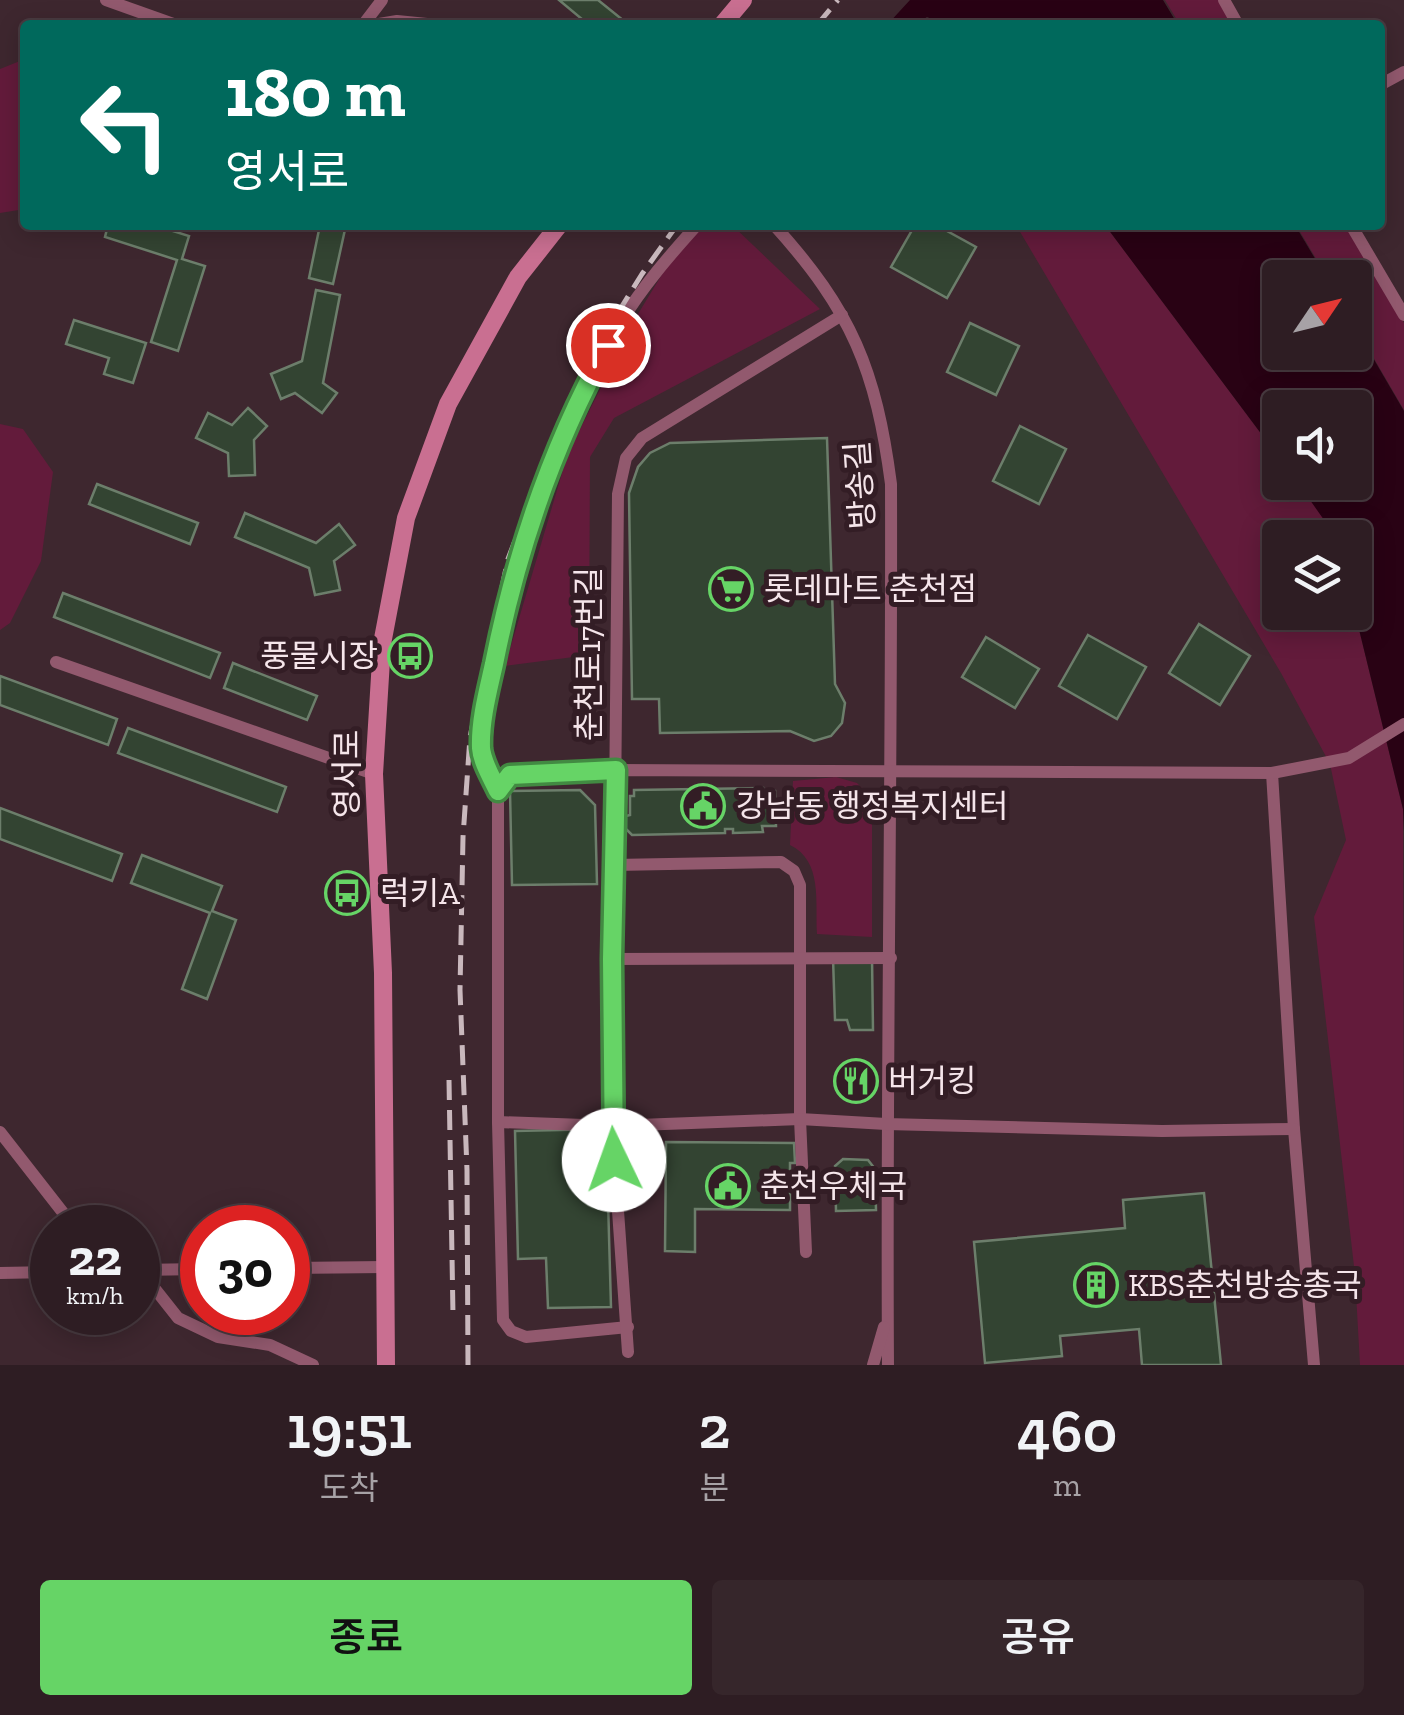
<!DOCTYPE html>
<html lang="ko">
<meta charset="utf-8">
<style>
:root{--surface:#2e1d23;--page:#36262b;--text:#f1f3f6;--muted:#a7a2a6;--line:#493b41;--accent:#66d466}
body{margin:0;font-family:"Zilla Slab","Noto Sans KR",serif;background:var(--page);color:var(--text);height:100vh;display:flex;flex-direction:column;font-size:38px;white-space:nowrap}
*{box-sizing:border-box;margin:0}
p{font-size:32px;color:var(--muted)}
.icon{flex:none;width:55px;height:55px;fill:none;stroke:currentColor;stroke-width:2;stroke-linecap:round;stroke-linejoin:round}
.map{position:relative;height:1365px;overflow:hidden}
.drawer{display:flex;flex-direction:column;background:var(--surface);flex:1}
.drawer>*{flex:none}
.banner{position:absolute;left:20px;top:20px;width:1365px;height:210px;border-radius:10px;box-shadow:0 5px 25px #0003,0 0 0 2px var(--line);background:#00695c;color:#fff;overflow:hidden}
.needle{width:65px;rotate:55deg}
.controls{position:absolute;left:1262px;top:260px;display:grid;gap:20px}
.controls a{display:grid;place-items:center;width:110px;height:110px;border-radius:10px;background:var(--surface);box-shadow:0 5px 25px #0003,0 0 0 2px var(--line);font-size:50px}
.speed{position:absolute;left:30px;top:1205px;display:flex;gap:20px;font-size:50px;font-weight:700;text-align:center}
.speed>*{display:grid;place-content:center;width:130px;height:130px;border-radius:50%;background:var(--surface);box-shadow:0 5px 25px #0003,0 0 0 2px var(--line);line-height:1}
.speed small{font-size:25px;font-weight:400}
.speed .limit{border:15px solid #d22;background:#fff;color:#111}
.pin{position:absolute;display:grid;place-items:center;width:85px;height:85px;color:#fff;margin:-42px;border:5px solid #fff;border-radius:50%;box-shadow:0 2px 10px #0007}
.me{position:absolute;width:110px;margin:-55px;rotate:357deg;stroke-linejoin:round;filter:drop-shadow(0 0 8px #0008)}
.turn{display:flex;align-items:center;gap:35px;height:210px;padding:0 40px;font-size:45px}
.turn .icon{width:130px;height:130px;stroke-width:2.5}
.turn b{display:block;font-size:70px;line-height:85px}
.eta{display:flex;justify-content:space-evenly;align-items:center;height:170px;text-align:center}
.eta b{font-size:60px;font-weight:600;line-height:70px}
.primary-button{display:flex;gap:20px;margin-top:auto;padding:20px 40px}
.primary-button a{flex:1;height:115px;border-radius:10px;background:var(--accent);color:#111;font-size:40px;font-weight:600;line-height:115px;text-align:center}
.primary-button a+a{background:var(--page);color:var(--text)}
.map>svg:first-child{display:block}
.green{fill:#631b3b}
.water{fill:#290214}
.building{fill:#334432;stroke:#6c7e6b;stroke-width:2.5}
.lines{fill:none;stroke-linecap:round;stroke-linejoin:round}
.street{stroke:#92596e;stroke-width:12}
.secondary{stroke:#c96f91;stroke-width:18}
.rail{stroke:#c9b8bd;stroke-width:5;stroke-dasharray:20 10;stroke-linecap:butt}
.route-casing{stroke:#428a42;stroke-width:25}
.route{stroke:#66d466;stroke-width:18}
.labels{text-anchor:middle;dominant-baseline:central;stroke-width:10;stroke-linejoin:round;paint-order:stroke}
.street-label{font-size:32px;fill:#f5e5ea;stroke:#331d25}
.poi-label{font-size:32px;fill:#f5e5ea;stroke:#331d25;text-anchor:start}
</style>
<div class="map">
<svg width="1404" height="1365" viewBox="0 0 1404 1365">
<rect width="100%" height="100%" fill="#3e272f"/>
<g class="green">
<path d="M1165 0H1224L1238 25H1180Z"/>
<path d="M25 59V209L0 213V69Z"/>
<path d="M700 225H732L820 309 614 418 590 457 589 655 505 666 568 453 638 314 678 248Z"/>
<path d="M1016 225H1105L1280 459V482L1298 483 1335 532 1336 537 1280 538V612L1355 613 1403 809 1404 1365H1360L1355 1275 1314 917 1346 840 1330 764 1281 673Z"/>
<path d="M1296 225H1349L1404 323V410L1355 326V278L1327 277Z"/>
<path d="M0 424 23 429 53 472 41 561 10 623 0 630Z"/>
<path d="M836 777 857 783 872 799V937L817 934C815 902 823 861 790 845L793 781Z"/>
</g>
<g class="water">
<path d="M910 0H1163L1178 25H946L927 17 914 25H887Z"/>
<path d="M1105 225H1295L1326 277 1280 278V352H1355V327L1404 411V831L1403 809 1355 613V538L1336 537 1298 483 1355 482V408H1280V459Z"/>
</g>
<g class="building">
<path d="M559 0H598L629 25H589Z"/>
<path d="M108 225H154L189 236 182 259 205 266 178 351 151 342 177 260 105 237Z"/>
<path d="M320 225H346L333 284 309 278Z"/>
<path d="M915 225H936L976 247 947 298 891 267Z"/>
<path d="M316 290 340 295 323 383 337 393 322 413 295 393 281 399 271 374 302 361Z"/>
<path d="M74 320 146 343 133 383 104 374 109 358 66 344Z"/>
<path d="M970 323 1019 346 996 395 947 372Z"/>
<path d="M248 408 267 426 254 440 255 475 229 476 228 453 196 438 208 413 232 425Z"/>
<path d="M1020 426 1066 449 1039 504 993 481Z"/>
<path d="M827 438 835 684 845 703 842 723 831 736 814 741 790 731 660 733 659 699H632L629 493 638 467 650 453 670 443Z"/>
<path d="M97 484 198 523 190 544 89 504Z"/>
<path d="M245 513 316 543 339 524 355 545 334 561 340 590 315 595 309 568 235 537Z"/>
<path d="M63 593 220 653 210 678 54 617Z"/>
<path d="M1199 624 1250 656 1220 705 1169 673Z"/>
<path d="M1088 635 1146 667 1117 719 1059 686Z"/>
<path d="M986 637 1039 669 1015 708 962 677Z"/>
<path d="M233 663 317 696 307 720 224 688Z"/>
<path d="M0 676 117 719 108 745 0 705Z"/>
<path d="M128 728 286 787 277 812 118 753Z"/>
<path d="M763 788V791H775L776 826H762L763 832 733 833V829H725V833L632 835 626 829V816L630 815V796H634V790Z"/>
<path d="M580 790 595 805 597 884 512 885 510 791Z"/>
<path d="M0 808 122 854 112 881 0 839Z"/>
<path d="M142 855 222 886 212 911 236 920 207 999 182 989 210 913 131 883Z"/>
<path d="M872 957 873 1030H850L847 1020H835L833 958Z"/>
<path d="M606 1129 611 1307 548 1308 546 1258 518 1259 515 1131Z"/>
<path d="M666 1142 794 1143 795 1163H790V1210L695 1209V1252L665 1251Z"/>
<path d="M843 1159 868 1160 875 1169 876 1210 836 1211 835 1166Z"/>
<path d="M1204 1193 1221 1365H1142L1139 1329 1060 1336 1062 1356 985 1363 974 1242 1125 1228 1123 1200Z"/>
</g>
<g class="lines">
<g class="street">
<path d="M106 0 176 25"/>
<path d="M1224 0 1238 25"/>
<path d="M363 25 382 0"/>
<path d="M373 25 397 21 437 25"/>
<path d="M1380 85 1404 72"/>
<path d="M1380 115V121"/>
<path d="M774 225C852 311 876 370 891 484 892 778 886 1071 888 1365"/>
<path d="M1351 225 1404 315"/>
<path d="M56 662 374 774"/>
<path d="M1272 773 1294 1129 1314 1365"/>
<path d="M498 791C492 778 482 762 481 748 480 721 488 692 494 665 518 547 558 425 621 322 643 286 669 256 697 225"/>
<path d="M614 865 781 862 794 871 800 885V1119L806 1252"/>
<path d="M612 959 891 958"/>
<path d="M498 1122 612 1126 800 1119 886 1124 1162 1131 1294 1129"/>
<path d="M0 1132 75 1228"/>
<path d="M288 1268 385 1267"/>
<path d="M138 1270 202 1269"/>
<path d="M140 1270 178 1318 218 1337 270 1345 313 1365"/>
<path d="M0 1273 52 1272"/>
<path d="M628 1327 526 1337 511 1331 503 1320 498 1122V791L511 775 616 770 1272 773 1349 758 1404 724"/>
<path d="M628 1352 612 1126 618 494 626 458 642 438 842 315"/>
<path d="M873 1365 884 1327"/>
</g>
<g class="secondary">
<path d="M722 25 743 0"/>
<path d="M386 1365 383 973 374 774 382 644 406 518 448 404 518 277 559 225"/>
</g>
<g class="rail">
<path d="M817 25 838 0"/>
<path d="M449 1080 453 1315"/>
<path d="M468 1365 467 1170 460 990 463 837 470 737 508 559 541 473 599 343 642 274 677 225"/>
</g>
</g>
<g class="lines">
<g class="route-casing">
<path id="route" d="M608 345C553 444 516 553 494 664 488 691 480 720 481 748 482 762 492 778 498 791L510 775 616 770 612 959 614 1160"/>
</g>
<use href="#route" class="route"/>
</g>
<defs>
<g id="supermarket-ring" transform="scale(2.25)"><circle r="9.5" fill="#331d25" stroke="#66d466" stroke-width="1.5"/><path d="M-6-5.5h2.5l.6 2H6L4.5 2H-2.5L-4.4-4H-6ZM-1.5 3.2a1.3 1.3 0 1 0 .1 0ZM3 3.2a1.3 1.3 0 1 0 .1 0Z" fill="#66d466"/></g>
<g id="bus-ring" transform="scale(2.25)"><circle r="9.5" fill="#331d25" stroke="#66d466" stroke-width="1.5"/><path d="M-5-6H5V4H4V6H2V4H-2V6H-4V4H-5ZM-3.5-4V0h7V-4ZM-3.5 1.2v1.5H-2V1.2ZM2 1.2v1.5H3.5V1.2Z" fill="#66d466"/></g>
<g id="civic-ring" transform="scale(2.25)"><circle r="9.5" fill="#331d25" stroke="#66d466" stroke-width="1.5"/><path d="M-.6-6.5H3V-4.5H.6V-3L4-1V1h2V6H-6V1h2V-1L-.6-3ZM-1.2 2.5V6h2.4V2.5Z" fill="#66d466"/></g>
<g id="restaurant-ring" transform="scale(2.25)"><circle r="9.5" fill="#331d25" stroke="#66d466" stroke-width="1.5"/><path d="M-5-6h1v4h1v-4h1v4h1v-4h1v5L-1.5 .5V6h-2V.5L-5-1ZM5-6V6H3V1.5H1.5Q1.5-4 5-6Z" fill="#66d466"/></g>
<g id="building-ring" transform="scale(2.25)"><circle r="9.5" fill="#331d25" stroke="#66d466" stroke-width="1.5"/><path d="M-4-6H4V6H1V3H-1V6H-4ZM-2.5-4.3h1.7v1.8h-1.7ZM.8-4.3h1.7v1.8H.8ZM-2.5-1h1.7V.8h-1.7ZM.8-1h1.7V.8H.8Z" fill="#66d466"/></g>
</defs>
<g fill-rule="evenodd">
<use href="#supermarket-ring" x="731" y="589"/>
<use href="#bus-ring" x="410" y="656"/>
<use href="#civic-ring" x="703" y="806"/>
<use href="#bus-ring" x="347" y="893"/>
<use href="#restaurant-ring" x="856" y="1081"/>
<use href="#civic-ring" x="728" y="1186"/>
<use href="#building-ring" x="1096" y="1285"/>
</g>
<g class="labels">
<g class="street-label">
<text transform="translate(860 485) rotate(-94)">방송길</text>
<text transform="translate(589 654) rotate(-90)">춘천로17번길</text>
<text transform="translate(347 774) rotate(-90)">영서로</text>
</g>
<g class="poi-label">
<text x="764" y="589">롯데마트 춘천점</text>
<text x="378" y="656" text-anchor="end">풍물시장</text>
<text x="736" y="806">강남동 행정복지센터</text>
<text x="380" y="893">럭키A</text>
<text x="888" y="1081">버거킹</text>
<text x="760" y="1186">춘천우체국</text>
<text x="1128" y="1285">KBS춘천방송총국</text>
</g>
</g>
</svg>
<div class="controls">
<a><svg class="needle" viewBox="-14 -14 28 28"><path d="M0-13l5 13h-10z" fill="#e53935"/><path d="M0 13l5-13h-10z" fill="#a7a2a6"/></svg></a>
<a><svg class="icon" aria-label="sound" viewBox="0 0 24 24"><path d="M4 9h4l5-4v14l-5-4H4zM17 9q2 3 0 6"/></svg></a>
<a><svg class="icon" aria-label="layers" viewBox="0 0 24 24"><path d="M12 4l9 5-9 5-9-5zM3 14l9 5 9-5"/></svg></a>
</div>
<div class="speed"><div>22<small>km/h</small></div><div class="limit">30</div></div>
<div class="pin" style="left:608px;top:345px;background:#d93025"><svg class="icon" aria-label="arrive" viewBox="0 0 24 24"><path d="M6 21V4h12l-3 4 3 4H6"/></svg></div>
<svg class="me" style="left:614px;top:1160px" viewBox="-20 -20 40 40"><circle r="19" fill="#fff"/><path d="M0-13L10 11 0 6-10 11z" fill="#66d466"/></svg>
<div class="banner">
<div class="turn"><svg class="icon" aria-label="left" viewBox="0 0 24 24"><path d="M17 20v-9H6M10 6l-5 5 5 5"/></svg><div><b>180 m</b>영서로</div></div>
</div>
</div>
<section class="drawer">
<div class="eta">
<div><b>19:51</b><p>도착</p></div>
<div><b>2</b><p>분</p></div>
<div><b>460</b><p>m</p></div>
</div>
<div class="primary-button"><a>종료</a><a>공유</a></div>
</section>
